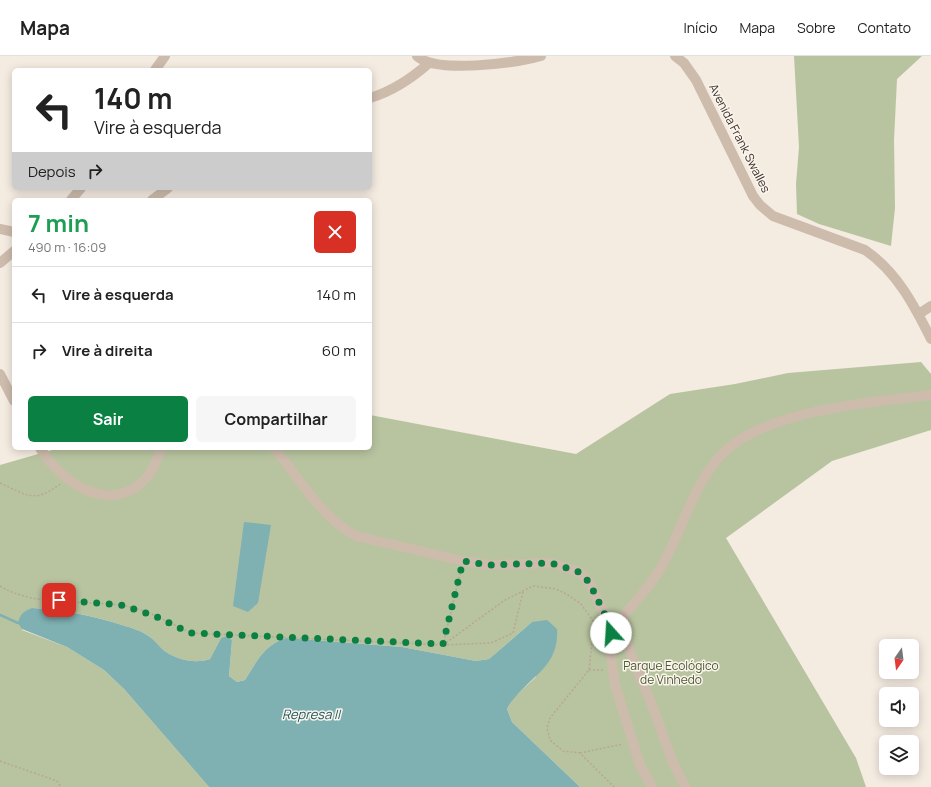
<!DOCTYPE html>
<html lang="pt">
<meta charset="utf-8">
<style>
:root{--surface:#fff;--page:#f6f6f6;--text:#222;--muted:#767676;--line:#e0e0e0;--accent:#0b8043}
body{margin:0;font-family:Manrope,sans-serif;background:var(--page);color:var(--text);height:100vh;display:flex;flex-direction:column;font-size:15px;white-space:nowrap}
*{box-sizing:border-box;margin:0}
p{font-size:13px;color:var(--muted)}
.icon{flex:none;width:22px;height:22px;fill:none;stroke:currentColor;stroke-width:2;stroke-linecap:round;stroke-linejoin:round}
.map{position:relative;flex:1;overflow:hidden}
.details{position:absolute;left:12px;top:142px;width:360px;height:252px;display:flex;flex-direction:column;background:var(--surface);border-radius:6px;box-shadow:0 2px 10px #0003}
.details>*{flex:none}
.hud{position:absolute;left:12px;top:12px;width:360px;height:122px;border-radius:6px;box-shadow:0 2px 10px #0003;background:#fff;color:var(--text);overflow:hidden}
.needle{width:26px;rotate:194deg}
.fabs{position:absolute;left:879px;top:583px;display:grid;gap:8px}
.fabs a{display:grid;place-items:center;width:40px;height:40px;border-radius:6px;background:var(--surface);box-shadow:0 2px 10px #0003;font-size:20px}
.pin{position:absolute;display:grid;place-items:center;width:34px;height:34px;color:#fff;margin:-17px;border-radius:8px;box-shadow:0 2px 6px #0006}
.me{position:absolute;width:44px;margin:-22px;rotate:341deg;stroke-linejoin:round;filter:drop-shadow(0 0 3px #0008)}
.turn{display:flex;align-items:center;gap:14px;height:84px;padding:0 16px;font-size:18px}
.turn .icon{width:52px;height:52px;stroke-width:2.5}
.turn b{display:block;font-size:28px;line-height:34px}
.then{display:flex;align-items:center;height:38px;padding:0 16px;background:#0003;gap:8px;font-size:15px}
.round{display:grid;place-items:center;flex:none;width:42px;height:42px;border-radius:6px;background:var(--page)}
.summary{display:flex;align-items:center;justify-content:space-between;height:68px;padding:0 16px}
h1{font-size:24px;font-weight:700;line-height:30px;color:#1e9e55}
.action{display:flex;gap:8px;margin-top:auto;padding:8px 16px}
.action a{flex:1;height:46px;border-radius:6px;background:var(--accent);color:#fff;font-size:16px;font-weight:700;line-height:46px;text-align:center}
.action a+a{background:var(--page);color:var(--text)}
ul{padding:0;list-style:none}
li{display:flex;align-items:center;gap:12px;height:56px;padding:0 16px;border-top:1px solid var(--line)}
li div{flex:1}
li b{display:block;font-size:15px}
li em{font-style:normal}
header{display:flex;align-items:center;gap:24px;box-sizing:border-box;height:56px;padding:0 20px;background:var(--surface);border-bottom:1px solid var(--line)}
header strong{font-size:19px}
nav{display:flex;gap:22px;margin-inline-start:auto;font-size:14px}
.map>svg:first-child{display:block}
.green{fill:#b8c4a0}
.water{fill:#7fb0b2}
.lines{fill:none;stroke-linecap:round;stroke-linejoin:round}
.stream{stroke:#7fb0b2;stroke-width:2.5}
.path{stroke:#b9a596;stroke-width:1.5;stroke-dasharray:2 2;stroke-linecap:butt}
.minor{stroke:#cdbbac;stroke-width:10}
.route{stroke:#0b8043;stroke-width:7;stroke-dasharray:0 12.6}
.labels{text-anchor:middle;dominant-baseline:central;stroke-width:3;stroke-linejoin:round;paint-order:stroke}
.street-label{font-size:12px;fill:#3b302b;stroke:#fbf5ee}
.park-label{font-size:12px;fill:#4a5a2e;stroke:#fbf5ee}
.water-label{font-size:13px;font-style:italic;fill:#1f5a5e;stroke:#fbf5ee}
</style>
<header>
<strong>Mapa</strong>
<nav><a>Início</a><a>Mapa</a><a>Sobre</a><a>Contato</a></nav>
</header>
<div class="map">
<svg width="931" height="731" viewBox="0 0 931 731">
<rect width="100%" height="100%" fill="#f4ebe1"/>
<g class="green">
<path d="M794 0H922L897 23 894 84 895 152 891 190 819 168 797 158 796 128 799 91Z"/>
<path d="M921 306 931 318V374L832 405 726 482 856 702 866 731H580L512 666 507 653 515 640 536 621 532 566 489 603 476 605 402 591 286 582C263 590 258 604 245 624L237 626 229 620 232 585 221 582 210 603C196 608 178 604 166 596 160 592 156 585 150 581 142 575 132 572 122 569 94 560 62 553 32 552L22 574 67 591 104 614 124 633 209 731H0V409L59 392H370V359L576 398 670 338 735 328 788 317Z"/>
</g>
<g class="water">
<path d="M244 466 271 469 258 547 248 556 233 550Z"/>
<path d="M32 552C61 553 94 560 122 569 132 572 142 575 150 581 156 585 160 592 166 596 178 604 196 608 210 603L221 582 228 580 232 585 229 620 237 626 245 624C258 604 263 590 286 582L402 591 476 605 489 603 532 566 547 564 557 573C560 614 524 622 507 653L512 666 580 731H209L124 633 104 614 67 591 22 573 18 567C20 558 24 555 32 552Z"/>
</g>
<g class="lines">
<path class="stream" d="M0 559 18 567"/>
<g class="path">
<path d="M0 427C27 439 34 448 60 428"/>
<path d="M0 530C35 551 81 544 120 549 144 552 168 566 191 577L443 589 491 587 513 577 523 536"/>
<path d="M443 589 505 544 533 530 556 533 568 539 581 548 594 566 589 614 550 662 547 672 550 684 563 695 580 697 614 731"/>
<path d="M443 589 461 514"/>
<path d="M589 614H604"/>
<path d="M580 697 623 688"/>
<path d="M0 705 57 725 61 731"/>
</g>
<g class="minor">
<path d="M417 0C436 18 516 7 541 0"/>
<path d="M675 0 684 7 696 24 753 140 760 149 773 160 865 194C897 216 914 249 931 283"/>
<path d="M155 14 165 0"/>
<path d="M370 42C393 35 411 23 429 7"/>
<path d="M71 144 81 132"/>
<path d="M152 144 168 132"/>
<path d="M0 173 14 176"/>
<path d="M0 207 14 195"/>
<path d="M919 258 931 250"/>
<path d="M0 318 14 345"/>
<path d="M40 392C63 429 113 461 148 420 154 412 158 400 162 392"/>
<path d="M274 392C300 423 320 460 356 480L463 505 489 509 551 507 579 516 589 526 612 573 610 593 615 629 640 709 652 731"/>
<path d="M624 559C622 591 643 622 653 652 664 679 670 707 686 731"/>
<path d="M612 573C630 551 651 531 664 506 682 472 695 427 721 399 763 354 872 346 931 339"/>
</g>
</g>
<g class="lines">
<path class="route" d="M59 544 121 549 155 560 190 577 443 588 463 505 489 509 551 507 579 516 589 526 612 573 611 577"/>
</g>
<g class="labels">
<g class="street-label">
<text transform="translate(740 82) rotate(63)">Avenida Frank Swalles</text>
</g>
<g class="park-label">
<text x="671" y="609">Parque Ecológico<tspan x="671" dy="14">de Vinhedo</tspan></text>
</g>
<g class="water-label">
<text x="311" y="658">Represa II</text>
</g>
</g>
</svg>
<div class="fabs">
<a><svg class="needle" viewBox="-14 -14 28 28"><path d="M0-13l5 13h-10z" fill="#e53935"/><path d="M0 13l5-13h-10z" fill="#767676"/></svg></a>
<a><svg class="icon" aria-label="sound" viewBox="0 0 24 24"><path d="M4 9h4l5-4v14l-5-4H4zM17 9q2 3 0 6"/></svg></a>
<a><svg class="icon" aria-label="layers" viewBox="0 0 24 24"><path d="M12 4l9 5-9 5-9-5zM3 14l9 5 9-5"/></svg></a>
</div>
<div class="pin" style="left:59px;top:544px;background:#d93025"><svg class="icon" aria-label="arrive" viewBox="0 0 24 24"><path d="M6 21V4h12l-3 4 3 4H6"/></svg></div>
<svg class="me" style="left:611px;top:577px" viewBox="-20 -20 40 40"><circle r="19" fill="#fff"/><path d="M0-13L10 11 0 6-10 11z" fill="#0b8043"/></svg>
<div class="hud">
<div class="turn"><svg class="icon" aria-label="left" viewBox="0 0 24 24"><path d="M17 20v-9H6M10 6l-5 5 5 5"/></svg><div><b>140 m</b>Vire à esquerda</div></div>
<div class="then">Depois<svg class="icon" aria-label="right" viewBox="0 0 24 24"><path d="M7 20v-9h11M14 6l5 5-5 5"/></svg></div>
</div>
<section class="details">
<div class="summary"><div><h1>7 min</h1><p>490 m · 16:09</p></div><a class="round" style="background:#d93025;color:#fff"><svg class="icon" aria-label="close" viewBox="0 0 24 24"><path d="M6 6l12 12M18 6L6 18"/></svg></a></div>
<ul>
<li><svg class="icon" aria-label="left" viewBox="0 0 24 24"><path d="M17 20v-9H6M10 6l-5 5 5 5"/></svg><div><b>Vire à esquerda</b></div><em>140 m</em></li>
<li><svg class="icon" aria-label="right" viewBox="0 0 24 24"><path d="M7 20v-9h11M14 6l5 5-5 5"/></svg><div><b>Vire à direita</b></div><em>60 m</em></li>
</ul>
<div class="action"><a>Sair</a><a>Compartilhar</a></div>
</section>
</div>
